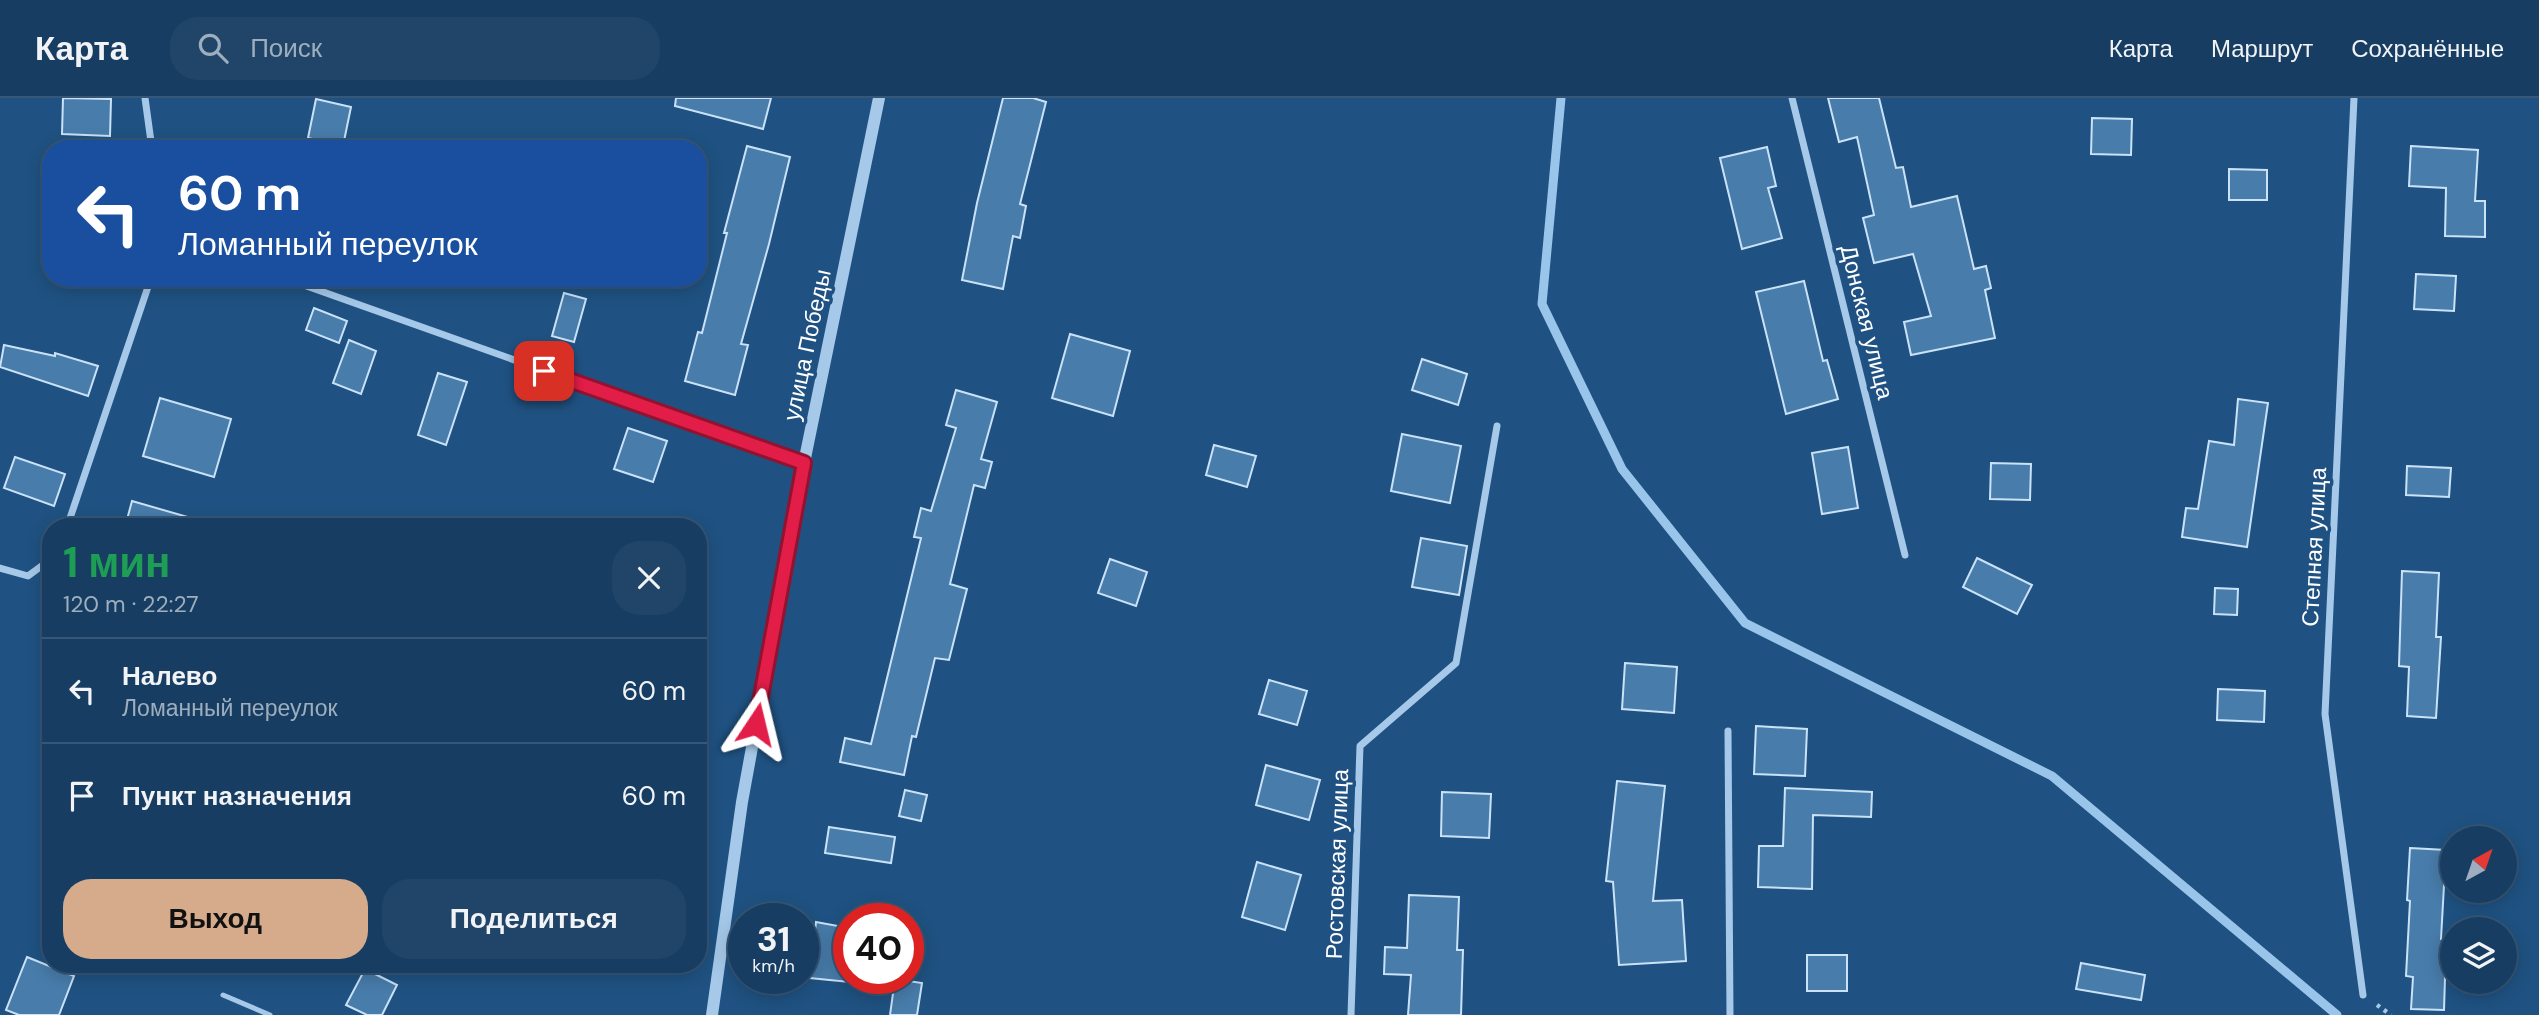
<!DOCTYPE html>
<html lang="ru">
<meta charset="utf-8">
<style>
:root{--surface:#173e62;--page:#204568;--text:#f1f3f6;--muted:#9eaebe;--line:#365777;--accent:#d6ab8b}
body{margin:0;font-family:"DM Sans",sans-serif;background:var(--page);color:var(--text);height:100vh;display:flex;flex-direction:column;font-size:26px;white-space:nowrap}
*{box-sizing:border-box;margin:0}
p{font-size:23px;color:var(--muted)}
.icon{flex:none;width:38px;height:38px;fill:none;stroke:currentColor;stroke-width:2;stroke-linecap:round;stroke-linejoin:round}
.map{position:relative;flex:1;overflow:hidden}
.drawer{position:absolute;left:42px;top:420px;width:665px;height:455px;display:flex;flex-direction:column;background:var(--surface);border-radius:28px;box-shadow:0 4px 18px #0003,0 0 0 2px var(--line)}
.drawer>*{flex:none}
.banner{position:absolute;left:42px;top:42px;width:665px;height:147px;border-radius:28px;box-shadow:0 4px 18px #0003,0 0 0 2px var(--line);background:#1a4fa0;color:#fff;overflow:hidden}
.needle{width:46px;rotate:40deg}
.buttons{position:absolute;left:2440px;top:728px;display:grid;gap:14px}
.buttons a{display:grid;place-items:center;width:77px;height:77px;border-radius:50%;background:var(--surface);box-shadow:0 4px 18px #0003,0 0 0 2px var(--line);font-size:35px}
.speed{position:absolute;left:728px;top:805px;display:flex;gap:14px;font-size:35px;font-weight:700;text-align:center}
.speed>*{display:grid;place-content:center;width:91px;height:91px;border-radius:50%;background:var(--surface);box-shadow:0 4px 18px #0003,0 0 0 2px var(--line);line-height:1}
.speed small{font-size:18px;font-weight:400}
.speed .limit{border:10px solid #d22;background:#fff;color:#111}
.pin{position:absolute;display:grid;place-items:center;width:60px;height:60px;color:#fff;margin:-30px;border-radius:14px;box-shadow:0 4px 10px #0006}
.me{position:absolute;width:77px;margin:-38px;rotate:10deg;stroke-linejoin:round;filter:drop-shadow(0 0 5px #0008)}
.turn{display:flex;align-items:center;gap:24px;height:147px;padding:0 21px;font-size:32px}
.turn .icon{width:91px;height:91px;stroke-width:2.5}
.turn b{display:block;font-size:49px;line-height:60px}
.round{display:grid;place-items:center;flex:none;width:74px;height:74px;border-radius:28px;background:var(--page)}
.head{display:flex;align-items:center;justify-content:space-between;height:119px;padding:0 21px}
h1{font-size:42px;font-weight:700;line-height:52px;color:#1e9e55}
.cta{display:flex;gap:14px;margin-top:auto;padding:14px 21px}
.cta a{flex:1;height:80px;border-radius:28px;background:var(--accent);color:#111;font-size:28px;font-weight:700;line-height:80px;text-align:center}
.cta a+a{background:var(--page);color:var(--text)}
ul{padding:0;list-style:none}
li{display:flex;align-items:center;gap:21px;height:105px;padding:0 21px;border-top:2px solid var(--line)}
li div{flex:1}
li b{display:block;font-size:26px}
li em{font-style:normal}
header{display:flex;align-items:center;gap:42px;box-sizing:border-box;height:98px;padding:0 35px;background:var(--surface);border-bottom:2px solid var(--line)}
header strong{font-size:33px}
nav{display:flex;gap:38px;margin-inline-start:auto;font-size:24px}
.search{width:490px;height:63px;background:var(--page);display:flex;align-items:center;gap:18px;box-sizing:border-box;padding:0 24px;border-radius:28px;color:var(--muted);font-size:26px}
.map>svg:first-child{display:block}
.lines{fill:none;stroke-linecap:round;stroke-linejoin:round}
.stream{stroke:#9ac5ea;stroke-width:9}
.building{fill:#487cab;stroke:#cae2f7;stroke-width:2}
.path{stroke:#a6c9e9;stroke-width:4.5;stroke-dasharray:3.5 5;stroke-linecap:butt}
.service{stroke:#a6c9e9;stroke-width:5}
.minor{stroke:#a6c9e9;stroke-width:7}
.tertiary{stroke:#a6c9e9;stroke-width:12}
.route-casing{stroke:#92132f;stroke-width:18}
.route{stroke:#e11d48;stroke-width:12}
.labels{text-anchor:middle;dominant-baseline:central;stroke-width:7;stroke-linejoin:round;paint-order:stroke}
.street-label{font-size:23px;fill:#fff;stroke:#1f5282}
</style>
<header>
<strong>Карта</strong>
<div class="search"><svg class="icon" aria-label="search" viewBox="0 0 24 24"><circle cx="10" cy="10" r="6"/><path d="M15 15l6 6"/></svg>Поиск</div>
<nav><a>Карта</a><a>Маршрут</a><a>Сохранённые</a></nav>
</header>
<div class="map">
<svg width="2539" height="917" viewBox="0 0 2539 917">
<rect width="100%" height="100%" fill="#1f5282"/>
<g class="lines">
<path class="stream" d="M1561 0 1542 206 1622 371 1745 525 2052 678 2337 917"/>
</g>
<g class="building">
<path d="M63 0 111 1 110 38 62 36Z"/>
<path d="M676 0H771L763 31 675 8Z"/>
<path d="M1003 0H1033L1046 4 1020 106 1026 108 1020 140 1013 138 1003 191 962 182 977 105Z"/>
<path d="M1828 0H1879L1896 70 1903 69 1911 109 1957 98 1974 171 1986 168 1991 190 1985 192 1995 240 1911 257 1904 224 1931 218 1913 156 1874 165 1863 120 1874 117 1857 39 1839 44Z"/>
<path d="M316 1 351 9 343 48 308 40Z"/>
<path d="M2092 20 2132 21 2131 57 2091 56Z"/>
<path d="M747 48 790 59 769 146 741 246 748 247 735 297 685 283 698 234 702 235 727 135H724Z"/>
<path d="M2411 48 2478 52 2475 103H2485V139L2445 138 2446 90 2409 88Z"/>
<path d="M1767 49 1776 88 1768 90 1782 140 1742 151 1720 60Z"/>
<path d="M2229 71 2267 72V102H2229Z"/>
<path d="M2416 176 2456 178 2454 213 2414 211Z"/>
<path d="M1804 183 1823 263 1827 262 1838 301 1786 316 1756 194Z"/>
<path d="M564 195 586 201 574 244 552 238Z"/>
<path d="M314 210 347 223 339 245 306 232Z"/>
<path d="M1070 236 1130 253 1113 318 1052 300Z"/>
<path d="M349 242 376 253 361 296 333 285Z"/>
<path d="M4 247 55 258V255L98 268 88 298 0 269Z"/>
<path d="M1422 261 1467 276 1458 307 1412 292Z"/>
<path d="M438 275 467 284 446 347 418 337Z"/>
<path d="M956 292 997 304 981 361 992 364 985 390 974 387 950 486 967 491 949 562 935 560 916 639 912 638 904 677 840 664 845 640 871 646 921 440 914 439 921 410 931 413 956 330 946 327Z"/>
<path d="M160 300 231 321 214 379 143 358Z"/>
<path d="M2238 301 2268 305 2247 449 2182 439 2186 410 2198 411 2209 343 2234 347Z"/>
<path d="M628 330 667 343 653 384 614 371Z"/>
<path d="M1402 336 1461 348 1450 405 1391 393Z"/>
<path d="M1214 347 1256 358 1247 389 1206 377Z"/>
<path d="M1848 349 1858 410 1822 416 1812 355Z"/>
<path d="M15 359 65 376 54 408 4 390Z"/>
<path d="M1991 365 2031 366 2030 402 1990 401Z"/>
<path d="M2407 368 2451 370 2449 399 2406 397Z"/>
<path d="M132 403 198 422 197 429H125Z"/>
<path d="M1421 440 1467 448 1459 497 1412 489Z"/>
<path d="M1977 460 2032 487 2017 516 1963 489Z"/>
<path d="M1110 461 1147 474 1136 508 1098 495Z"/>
<path d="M2402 473 2439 475 2436 539H2441L2436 620 2407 618 2409 569 2399 568Z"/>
<path d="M2215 490 2238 491 2237 517 2214 516Z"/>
<path d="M1625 565 1677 569 1674 615 1622 611Z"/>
<path d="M1269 582 1307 593 1297 627 1259 616Z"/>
<path d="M2218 591 2265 593 2264 624 2217 622Z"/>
<path d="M1756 628 1807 631 1805 678 1754 676Z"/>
<path d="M1266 667 1320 682 1309 722 1256 707Z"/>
<path d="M1617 683 1665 688 1653 803 1682 802 1686 863 1619 867 1613 784 1606 783Z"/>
<path d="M1785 690 1872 694 1871 719 1813 717 1812 791 1758 789 1759 748H1783Z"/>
<path d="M905 692 927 697 921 723 899 718Z"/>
<path d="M1442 694 1491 696 1489 740 1441 738Z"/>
<path d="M829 729 895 739 891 765 825 755Z"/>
<path d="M2410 750 2446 752 2441 841H2452V881L2445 880 2444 912 2411 911 2413 879 2406 878 2410 803 2407 802Z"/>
<path d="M1257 764 1301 777 1285 832 1242 819Z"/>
<path d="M1409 797 1459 799 1457 852H1463L1461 917H1408L1411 877 1384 876 1385 849 1407 850Z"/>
<path d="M816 824 849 830V884L810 880Z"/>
<rect x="1807" y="857" width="40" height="36"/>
<path d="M27 859 74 878 59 917H19L6 912Z"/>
<path d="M2081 865 2145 877 2141 902 2076 891Z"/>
<path d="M365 871 397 887 382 917H367L346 907Z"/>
<path d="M895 881 922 885 917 917H890Z"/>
</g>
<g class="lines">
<path class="path" d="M2377 907 2391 917"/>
<path class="service" d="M223 897 270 917"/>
<g class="minor">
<path d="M145 0 152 51"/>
<path d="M1792 0 1905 457"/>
<path d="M2354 0 2325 616 2363 897"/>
<path d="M284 180 804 365"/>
<path d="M67 429 151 180"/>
<path d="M0 470 28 478 51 461"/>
<path d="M1728 633 1730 917"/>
<path d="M1351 917 1360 648 1456 565 1497 328"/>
</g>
<path class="tertiary" d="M712 917 742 704 804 365 879 0"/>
</g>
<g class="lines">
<g class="route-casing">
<path id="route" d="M544 273 804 365 756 626"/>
</g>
<use href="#route" class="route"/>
</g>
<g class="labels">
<g class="street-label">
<text transform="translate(1867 224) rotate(76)">Донская улица</text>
<text transform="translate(807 247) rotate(-78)">улица Победы</text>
<text transform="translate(2314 449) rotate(-87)">Степная улица</text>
<text transform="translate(1337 766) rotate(-88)">Ростовская улица</text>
</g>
</g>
</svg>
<div class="buttons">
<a><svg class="needle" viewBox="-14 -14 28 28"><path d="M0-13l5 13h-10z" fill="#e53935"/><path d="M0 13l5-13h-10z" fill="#9eaebe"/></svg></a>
<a><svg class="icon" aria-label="layers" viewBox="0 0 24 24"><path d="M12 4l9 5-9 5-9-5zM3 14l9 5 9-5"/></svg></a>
</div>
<div class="speed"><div>31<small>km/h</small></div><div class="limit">40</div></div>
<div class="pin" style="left:544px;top:273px;background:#d93025"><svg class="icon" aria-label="arrive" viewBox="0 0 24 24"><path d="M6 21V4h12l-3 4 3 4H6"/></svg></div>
<svg class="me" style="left:756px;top:626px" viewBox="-20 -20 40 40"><path d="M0-17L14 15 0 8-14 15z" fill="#e11d48" stroke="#fff" stroke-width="4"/></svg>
<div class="banner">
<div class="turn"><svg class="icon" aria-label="left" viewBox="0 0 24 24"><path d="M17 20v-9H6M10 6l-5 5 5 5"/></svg><div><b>60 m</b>Ломанный переулок</div></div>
</div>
<section class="drawer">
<div class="head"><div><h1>1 мин</h1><p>120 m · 22:27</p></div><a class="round"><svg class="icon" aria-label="close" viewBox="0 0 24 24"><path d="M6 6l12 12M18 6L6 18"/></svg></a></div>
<ul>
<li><svg class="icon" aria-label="left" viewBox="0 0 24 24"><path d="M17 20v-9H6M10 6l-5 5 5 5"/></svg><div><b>Налево</b><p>Ломанный переулок</p></div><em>60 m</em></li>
<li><svg class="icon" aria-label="arrive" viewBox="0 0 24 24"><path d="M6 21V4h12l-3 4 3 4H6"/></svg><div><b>Пункт назначения</b></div><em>60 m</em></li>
</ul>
<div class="cta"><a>Выход</a><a>Поделиться</a></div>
</section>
</div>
